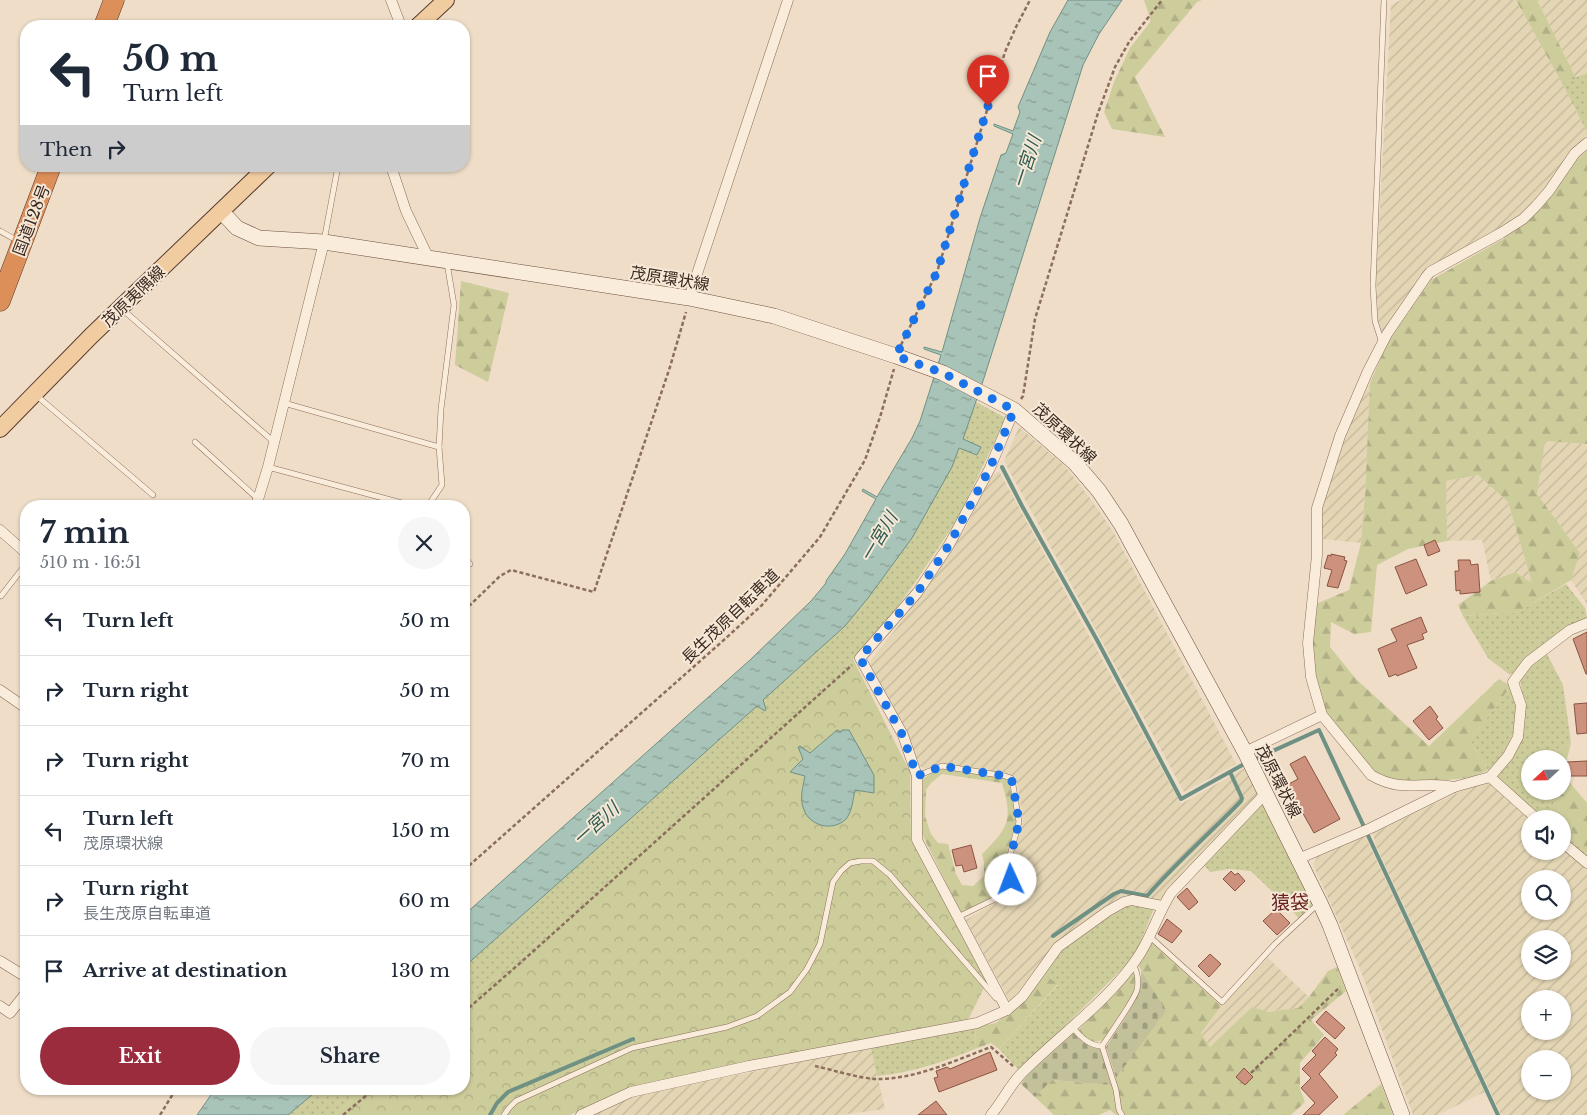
<!DOCTYPE html>
<meta charset="utf-8">
<style>
:root{--surface:#fff;--page:#f6f6f7;--text:#1f2937;--muted:#747a83;--line:#e0e1e3;--accent:#9a2c3d}
body{margin:0;font-family:"Libre Baskerville","Noto Sans JP",serif;background:var(--page);color:var(--text);height:100vh;display:flex;flex-direction:column;font-size:19px;white-space:nowrap}
*{box-sizing:border-box;margin:0}
p{font-size:16px;color:var(--muted)}
.icon{flex:none;width:28px;height:28px;fill:none;stroke:currentColor;stroke-width:2;stroke-linecap:round;stroke-linejoin:round}
.map{position:relative;flex:1;overflow:hidden}
.sheet{position:absolute;left:20px;top:500px;width:450px;height:595px;display:flex;flex-direction:column;background:var(--surface);border-radius:20px;box-shadow:0 1px 4px #0004}
.sheet>*{flex:none}
.top-card{position:absolute;left:20px;top:20px;width:450px;height:152px;border-radius:20px;box-shadow:0 1px 4px #0004;background:#fff;color:var(--text);overflow:hidden}
.needle{width:32px;rotate:248deg}
.fabs{position:absolute;left:1521px;top:750px;display:grid;gap:10px}
.fabs a{display:grid;place-items:center;width:50px;height:50px;border-radius:50%;background:var(--surface);box-shadow:0 1px 4px #0004;font-size:25px}
.pin{position:absolute;display:grid;place-items:center;width:42px;height:42px;color:#fff;margin:-51px -21px;border-radius:50% 50% 50% 0;rotate:-45deg;box-shadow:0 0 5px #0007}
.pin .icon{rotate:45deg}
.me{position:absolute;width:55px;margin:-28px;rotate:358deg;stroke-linejoin:round;filter:drop-shadow(0 0 4px #0008)}
.turn{display:flex;align-items:center;gap:18px;height:105px;padding:0 20px;font-size:22px}
.turn .icon{width:65px;height:65px;stroke-width:2.5}
.turn b{display:block;font-size:35px;line-height:42px}
.then{display:flex;align-items:center;height:48px;padding:0 20px;background:#0003;gap:10px;font-size:19px}
.round{display:grid;place-items:center;flex:none;width:52px;height:52px;border-radius:26px;background:var(--page)}
.headline{display:flex;align-items:center;justify-content:space-between;height:85px;padding:0 20px}
h1{font-size:30px;font-weight:700;line-height:38px}
.primary-button{display:flex;gap:10px;margin-top:auto;padding:10px 20px}
.primary-button a{flex:1;height:58px;border-radius:30px;background:var(--accent);color:#fff;font-size:20px;font-weight:700;line-height:58px;text-align:center}
.primary-button a+a{background:var(--page);color:var(--text)}
ul{padding:0;list-style:none}
li{display:flex;align-items:center;gap:15px;height:70px;padding:0 20px;border-top:1px solid var(--line)}
li div{flex:1}
li b{display:block;font-size:19px}
li em{font-style:normal}
.map>svg:first-child{display:block}
.farmland{fill:url(#farmland-furrows);fill-rule:evenodd}
.grass{fill:url(#grass-dots)}
.forest{fill:url(#forest-firs);fill-rule:evenodd}
.cemetery{fill:url(#cemetery-stones)}
.park{fill:url(#park-crowns)}
.water{fill:url(#water-ripples);stroke:#6f9184}
.lines{fill:none;stroke-linecap:round;stroke-linejoin:round}
.stream{stroke:#6f9184;stroke-width:4}
.building{fill:#cd927d;stroke:#8a5442}
.lane-casing{stroke:#8b6e5c;stroke-width:6}
.street-casing{stroke:#8b6e5c;stroke-width:11}
.secondary-casing{stroke:#6d4f3f;stroke-width:16}
.primary-casing{stroke:#593d30;stroke-width:18}
.highway-casing{stroke:#593d30;stroke-width:21}
.path{stroke:#8b6e5c;stroke-width:2.5;stroke-dasharray:4 2.5;stroke-linecap:butt}
.lane{stroke:#f9ecdb;stroke-width:5}
.street{stroke:#f9ecdb;stroke-width:10}
.secondary{stroke:#f9ecdb;stroke-width:15}
.primary{stroke:#f1cca0;stroke-width:16}
.highway{stroke:#dd8f59;stroke-width:20}
.route{stroke:#1a73e8;stroke-width:9;stroke-dasharray:0 16.2}
.labels{text-anchor:middle;dominant-baseline:central;stroke-width:4;stroke-linejoin:round;paint-order:stroke}
.street-label{font-size:16px;fill:#3b2920;stroke:#f6e8d7}
.water-label{font-size:18px;font-style:italic;fill:#2f5b51;stroke:#f6e8d7}
.quarter-label{font-size:19px;fill:#68231f;stroke:#f6e8d7}
</style>
<div class="map">
<svg width="1587" height="1115" viewBox="0 0 1587 1115">
<defs>
<pattern id="farmland-furrows" width="10" height="10" patternUnits="userSpaceOnUse" patternTransform="scale(1.25)"><rect width="10" height="10" fill="#e4d6b5"/><path d="M-1 1l2-2M0 10L10 0M9 11l2-2" fill="none" stroke="#c4b89b"/></pattern>
<pattern id="grass-dots" width="8" height="8" patternUnits="userSpaceOnUse" patternTransform="scale(1.25)"><rect width="8" height="8" fill="#cdcc9b"/><path d="M2 2h.1M6 6h.1" fill="none" stroke="#b1af85" stroke-width="1.8" stroke-linecap="round"/></pattern>
<pattern id="forest-firs" width="22" height="20" patternUnits="userSpaceOnUse" patternTransform="scale(1.25)"><rect width="22" height="20" fill="#cdcc9b"/><path d="M5 1l3.5 6h-7zM16 11l3.5 6h-7z" fill="#b1af85"/></pattern>
<pattern id="cemetery-stones" width="16" height="16" patternUnits="userSpaceOnUse" patternTransform="scale(1.25)"><rect width="16" height="16" fill="#c2c19a"/><path d="M2 7V4a2 2 0 0 1 4 0v3zM10 15v-3a2 2 0 0 1 4 0v3z" fill="#9f9d7d"/></pattern>
<pattern id="park-crowns" width="20" height="18" patternUnits="userSpaceOnUse" patternTransform="scale(1.25)"><rect width="20" height="18" fill="#cdcc9b"/><path d="M2 6a3 3 0 1 1 6 0M12 15a3 3 0 1 1 6 0" fill="none" stroke="#b1af85"/></pattern>
<pattern id="water-ripples" width="26" height="14" patternUnits="userSpaceOnUse" patternTransform="scale(1.25)"><rect width="26" height="14" fill="#a8c3b7"/><path d="M2 4q2-2 4 0t4 0M15 11q2-2 4 0t4 0" fill="none" stroke="#8a9e94"/></pattern>
</defs>
<rect width="100%" height="100%" fill="#efddc7"/>
<g class="farmland">
<path d="M1401 0H1516L1562 83 1587 132V136L1569 153 1548 185 1526 211 1511 223 1426 271 1385 331H1382L1378 322 1376 279 1391 5Z"/>
<path d="M1537 0H1587V73L1576 78Z"/>
<path d="M1370 383 1365 495 1361 543 1323 539 1321 517 1324 498 1342 440Z"/>
<path d="M1019 427 1065 466 1092 501 1114 533 1236 764 1184 792 1004 461Z"/>
<path d="M1544 441 1587 444V604L1571 580 1580 553 1537 495Z"/>
<path d="M999 471 1181 804 1245 768 1258 795 1160 903 1132 896 1111 903 1057 943 1010 1002 966 920 1001 899 1015 882 1013 857 1023 820 1017 783 1009 774 939 763 925 769 920 766 870 666 871 660 910 611 965 529 991 476Z"/>
<path d="M1478 475 1508 502 1532 583 1514 572 1491 581 1482 540 1447 541 1446 481Z"/>
<path d="M1482 781 1490 782 1530 819V851H1562L1563 848 1587 870V1115H1501L1376 846 1373 833ZM1530 879H1562V911H1530ZM1530 939H1562V971H1530ZM1530 999H1562V1031H1530ZM1530 1059H1562V1091H1530Z"/>
<path d="M1365 836 1485 1092 1437 1115H1413L1359 966 1313 865 1317 857Z"/>
<path d="M1268 958 1309 997 1298 1008 1268 1012 1252 1007 1210 1047 1201 1033 1221 1006Z"/>
<path d="M871 1048 885 1109 841 1115H590L636 1095Z"/>
</g>
<g class="grass">
<path d="M1587 73V132L1562 83Z"/>
<path d="M976 402 1006 418 957 520 914 584 880 631 853 659 786 720 512 966 464 999V967L757 706 765 710 763 700 845 626 868 598 952 467 959 448 977 455 963 439Z"/>
<path d="M1566 584 1585 608 1587 618C1559 632 1534 654 1510 675L1488 658 1463 616 1518 612Z"/>
<path d="M1547 654 1563 685 1571 743 1550 753V759H1530V791H1550V797L1587 854V857L1563 835 1562 819H1543L1498 780V774L1513 754 1524 704 1520 679 1528 669Z"/>
<path d="M1511 686C1513 692 1517 699 1518 705 1520 725 1504 759 1488 770L1470 740Z"/>
<path d="M1263 804 1313 904 1299 918 1251 871 1229 869 1210 872 1204 865Z"/>
<path d="M1132 904 1154 908 1135 956 1020 1071 999 1049 1058 985 1043 974 1062 948 1117 910Z"/>
<path d="M976 1027 975 1049C943 1062 912 1073 877 1076L871 1048Z"/>
<path d="M319 1089H364L335 1115H288Z"/>
</g>
<g class="forest">
<path d="M1144 0H1202L1197 2 1135 77 1165 137 1112 129 1104 112 1114 82 1130 48 1151 21Z"/>
<path d="M1516 0H1537L1576 78 1562 83Z"/>
<path d="M1587 151V444L1545 441 1537 494 1580 553 1571 580 1518 612 1463 616 1458 605 1491 581 1515 572 1532 583 1508 502 1478 475 1446 481 1447 541 1408 549 1377 565 1371 632 1354 634 1331 622 1330 647 1356 679 1429 746 1499 679 1511 686 1470 740 1488 770 1470 778 1408 783 1380 777 1369 768 1325 714 1315 674 1312 645 1316 604 1349 590 1361 543 1365 495 1370 383 1388 342 1431 280 1503 239 1535 213 1575 161Z"/>
<path d="M461 281 509 293 488 382 455 365Z"/>
<path d="M1571 743 1566 763 1565 777 1587 803V854L1550 797V791H1562V759H1550V753Z"/>
<path d="M943 769 1006 779 1009 782 1016 821 1007 854 1008 879 1000 893 961 913 920 830 923 779 932 773ZM942 774 1002 783C1013 821 1009 827 982 854L984 862V876L973 886 962 885 956 874 948 844 938 843 931 834 925 816 926 790 931 783Z"/>
<path d="M1150 941 1221 1006 1201 1033 1210 1047 1252 1007 1269 1012 1298 1008 1309 997 1328 971 1337 967 1346 991 1311 1020 1324 1035 1300 1063V1089L1305 1102 1291 1115H1116L1110 1110 1099 1115H1054L1035 1097 1052 1080 1111 1085 1165 1011 1137 963Z"/>
<path d="M1134 969 1135 975 1134 992 1103 1040 1093 1042 1079 1033V1030Z"/>
<path d="M1043 974 1058 984 999 1049 991 1043 975 1049 976 1027 996 1023 1024 1000Z"/>
<path d="M1381 1084 1393 1115H1343Z"/>
</g>
<g class="cemetery">
<path d="M1141 970 1166 1011 1116 1078 1106 1047C1119 1026 1144 996 1141 970Z"/>
<path d="M1072 1032 1083 1042 1101 1049 1111 1085 1052 1080 1035 1097 1021 1084 1027 1075Z"/>
</g>
<path class="park" d="M853 659 910 772 911 840 987 982 968 1020 633 1087 570 1115H335L364 1089H464V999L512 966Z"/>
<g class="water">
<path d="M1068 0H1122L1099 34 1083 65 984 378 963 439 981 447 977 455 959 448 952 467 912 538 868 598 845 626 763 700 766 709 765 711 757 706 464 967V915L750 660 811 601 826 583V581L845 554 876 499 862 491 863 489 877 497 912 438 920 421 941 355 924 349V347L942 352 980 218 1001 155 1006 153 1013 134 994 126V124L1013 131 1020 112 1018 107 1050 32Z"/>
<path d="M837 730 841 732 842 730H849L874 775V793L855 790C853 799 852 812 846 819 833 832 810 826 804 810 799 799 803 787 805 776L790 772 803 759 798 747 800 746 810 753Z"/>
<path d="M215 1089H319L288 1115H197Z"/>
</g>
<g class="lines">
<g class="stream">
<path d="M1002 467 1022 506 1097 640 1181 799 1246 763"/>
<path d="M1253 760 1319 730 1498 1115"/>
<path d="M1053 936 1114 894 1121 891 1147 896C1177 862 1210 833 1241 801L1242 798 1230 772"/>
<path d="M490 1115 497 1103 508 1092 633 1039"/>
</g>
</g>
<g class="building">
<path d="M1435 540 1440 551 1428 556 1424 545Z"/>
<path d="M1331 554 1345 557 1344 560 1347 561 1338 588 1327 586 1332 570 1324 568 1328 555 1331 556Z"/>
<path d="M1416 559 1427 585 1406 594 1395 567Z"/>
<path d="M1458 560H1470L1471 565 1478 564 1480 592 1460 594V590L1456 591 1455 571H1459Z"/>
<path d="M1421 617 1427 632 1422 634 1424 639 1407 645 1417 668 1397 676 1396 674 1389 677 1378 649 1397 641 1391 629Z"/>
<path d="M1587 632V674H1586L1573 639Z"/>
<path d="M1587 703V733L1577 734 1574 704Z"/>
<path d="M1430 706 1438 717 1436 719 1443 728 1429 740 1413 721Z"/>
<path d="M1305 756 1340 819 1314 833 1287 785 1298 779 1290 764Z"/>
<path d="M1587 761V776H1568L1567 762Z"/>
<path d="M971 845 977 868 964 872 962 865 956 866 952 850Z"/>
<path d="M1231 871 1235 875 1238 873 1245 881 1235 891 1223 879Z"/>
<path d="M1187 888 1198 902 1189 910 1177 897Z"/>
<path d="M1276 909 1290 923 1277 935 1263 921Z"/>
<path d="M1167 919 1182 931 1172 943 1158 934Z"/>
<path d="M1210 954 1221 964 1209 977 1198 966Z"/>
<path d="M1326 1011 1345 1028 1335 1039 1316 1022Z"/>
<path d="M1325 1037 1338 1049 1335 1053 1337 1055 1319 1074 1338 1097 1319 1115H1303L1315 1103 1301 1088 1311 1078 1302 1069 1316 1055 1312 1051Z"/>
<path d="M990 1052 997 1070 939 1092 934 1078 938 1077 936 1071 947 1067 950 1069Z"/>
<path d="M1244 1068 1253 1077 1245 1085 1236 1077Z"/>
<path d="M936 1101 947 1115H918Z"/>
</g>
<g class="lines">
<g class="lane-casing">
<g id="lane">
<path d="M0 231 18 241"/>
<path d="M324 241 338 166"/>
<path d="M122 309 274 442"/>
<path d="M1382 343 1375 321 1373 286 1384 0"/>
<path d="M37 396 153 495"/>
<path d="M284 403 439 447"/>
<path d="M195 442 258 499"/>
<path d="M268 467 413 506"/>
<path d="M428 506 442 485 439 447 441 409 454 305 447 263"/>
<path d="M464 556 470 564"/>
<path d="M1 596 26 564"/>
<path d="M917 776 942 766 1005 776 1011 778 1013 785 1019 822 1009 859 1011 880 1004 891 995 899 958 917"/>
<path d="M1149 936 1222 1002 1275 944 1319 903"/>
<path d="M1072 1027C1080 1036 1089 1046 1102 1046L1116 1090 1119 1110 1122 1115"/>
<path d="M1102 1046C1110 1034 1133 1002 1137 990 1139 980 1138 973 1133 964"/>
<path d="M504 1115 509 1108 516 1101 632 1048 727 1027 757 1016 790 992 807 969 820 944 833 882 841 871 850 863 861 861H873L890 875 996 998"/>
</g>
</g>
<g class="street-casing">
<g id="street">
<path d="M391 0 401 26"/>
<path d="M391 166 406 211 429 259"/>
<path d="M689 298 788 0"/>
<path d="M256 506 268 467 324 242"/>
<path d="M0 530 26 553"/>
<path d="M0 690 26 708"/>
<path d="M1245 752 1322 715"/>
<path d="M1490 777 1537 819"/>
<path d="M1454 787C1423 780 1403 794 1371 775L1322 715 1311 677 1308 643 1317 555V508L1340 436 1368 371 1387 334 1426 277 1430 272 1501 233 1523 219 1536 206 1549 191 1575 153 1587 143"/>
<path d="M1562 842 1587 863"/>
<path d="M1298 859 1371 828 1454 787 1490 777 1508 756 1518 737 1521 705 1513 682 1528 662 1570 630 1587 623"/>
<path d="M0 961 26 977"/>
<path d="M0 1006 10 1013 26 993"/>
<path d="M1007 1010 917 840V776L903 735 860 658 917 593 949 545 990 468 1014 410"/>
<path d="M581 1115 631 1092 749 1066 977 1023 1007 1010 1022 997 1058 947 1108 911 1124 902 1132 900 1162 906"/>
<path d="M991 1115C1002 1102 1009 1087 1020 1075 1059 1035 1107 1003 1138 957 1151 938 1158 913 1171 893L1266 793"/>
</g>
</g>
<g class="secondary-casing">
<path id="secondary" d="M221 211 237 228 259 238 324 242 689 298 774 316 896 356 943 373 1014 410 1075 463 1099 491 1121 524 1246 754 1320 903 1330 925 1402 1115"/>
</g>
<g class="primary-casing">
<g id="primary">
<path d="M418 26 446 0"/>
<path d="M0 429 91 336 268 166"/>
</g>
</g>
<g class="highway-casing">
<g id="highway">
<path d="M104 26 114 0"/>
<path d="M0 301 51 166"/>
</g>
</g>
<g class="path">
<path d="M901 345 937 272 1005 52 1016 27 1030 0"/>
<path d="M1021 399 1023 396 1035 319 1098 113 1115 67 1129 42 1162 0"/>
<path d="M464 611 500 576 511 570 594 592 670 367 686 312"/>
<path d="M464 870 725 639 762 605 820 537 865 460 881 414 894 369"/>
<path d="M464 1012 519 964 852 665"/>
<path d="M815 1066C833 1070 858 1078 876 1079 914 1080 956 1060 991 1047L1013 1066"/>
<path d="M1251 1073 1340 987"/>
<path d="M160 1115 176 1089"/>
<path d="M343 1115 374 1089"/>
</g>
<use href="#lane" class="lane"/>
<use href="#street" class="street"/>
<use href="#secondary" class="secondary"/>
<use href="#primary" class="primary"/>
<use href="#highway" class="highway"/>
</g>
<g class="lines">
<path class="route" d="M988 106 937 272 896 356 943 373 1014 410 990 468 949 545 917 593 860 658 903 736 917 776 942 766 1005 776 1011 778 1013 785 1019 822 1010 859 1011 880"/>
</g>
<g class="labels">
<g class="street-label">
<text transform="translate(31 220) rotate(-69)">国道128号</text>
<text transform="translate(670 278) rotate(9)">茂原環状線</text>
<text transform="translate(133 296) rotate(-44)">茂原夷隅線</text>
<text transform="translate(1065 433) rotate(43)">茂原環状線</text>
<text transform="translate(730 616) rotate(-44)">長生茂原自転車道</text>
<text transform="translate(1279 781) rotate(63)">茂原環状線</text>
</g>
<g class="water-label">
<text transform="translate(1027 162) rotate(-72)">一宮川</text>
<text transform="translate(879 537) rotate(-59)">一宮川</text>
<text transform="translate(596 824) rotate(-42)">一宮川</text>
</g>
<g class="quarter-label">
<text x="1290" y="902">猿袋</text>
</g>
</g>
</svg>
<div class="fabs">
<a><svg class="needle" viewBox="-14 -14 28 28"><path d="M0-13l5 13h-10z" fill="#e53935"/><path d="M0 13l5-13h-10z" fill="#747a83"/></svg></a>
<a><svg class="icon" aria-label="sound" viewBox="0 0 24 24"><path d="M4 9h4l5-4v14l-5-4H4zM17 9q2 3 0 6"/></svg></a>
<a><svg class="icon" aria-label="search" viewBox="0 0 24 24"><circle cx="10" cy="10" r="6"/><path d="M15 15l6 6"/></svg></a>
<a><svg class="icon" aria-label="layers" viewBox="0 0 24 24"><path d="M12 4l9 5-9 5-9-5zM3 14l9 5 9-5"/></svg></a>
<a>+</a>
<a>−</a>
</div>
<div class="pin" style="left:988px;top:106px;background:#d93025"><svg class="icon" aria-label="arrive" viewBox="0 0 24 24"><path d="M6 21V4h12l-3 4 3 4H6"/></svg></div>
<svg class="me" style="left:1011px;top:880px" viewBox="-20 -20 40 40"><circle r="19" fill="#fff"/><path d="M0-13L10 11 0 6-10 11z" fill="#1a73e8"/></svg>
<div class="top-card">
<div class="turn"><svg class="icon" aria-label="left" viewBox="0 0 24 24"><path d="M17 20v-9H6M10 6l-5 5 5 5"/></svg><div><b>50 m</b>Turn left</div></div>
<div class="then">Then<svg class="icon" aria-label="right" viewBox="0 0 24 24"><path d="M7 20v-9h11M14 6l5 5-5 5"/></svg></div>
</div>
<section class="sheet">
<div class="headline"><div><h1>7 min</h1><p>510 m · 16:51</p></div><a class="round"><svg class="icon" aria-label="close" viewBox="0 0 24 24"><path d="M6 6l12 12M18 6L6 18"/></svg></a></div>
<ul>
<li><svg class="icon" aria-label="left" viewBox="0 0 24 24"><path d="M17 20v-9H6M10 6l-5 5 5 5"/></svg><div><b>Turn left</b></div><em>50 m</em></li>
<li><svg class="icon" aria-label="right" viewBox="0 0 24 24"><path d="M7 20v-9h11M14 6l5 5-5 5"/></svg><div><b>Turn right</b></div><em>50 m</em></li>
<li><svg class="icon" aria-label="right" viewBox="0 0 24 24"><path d="M7 20v-9h11M14 6l5 5-5 5"/></svg><div><b>Turn right</b></div><em>70 m</em></li>
<li><svg class="icon" aria-label="left" viewBox="0 0 24 24"><path d="M17 20v-9H6M10 6l-5 5 5 5"/></svg><div><b>Turn left</b><p>茂原環状線</p></div><em>150 m</em></li>
<li><svg class="icon" aria-label="right" viewBox="0 0 24 24"><path d="M7 20v-9h11M14 6l5 5-5 5"/></svg><div><b>Turn right</b><p>長生茂原自転車道</p></div><em>60 m</em></li>
<li><svg class="icon" aria-label="arrive" viewBox="0 0 24 24"><path d="M6 21V4h12l-3 4 3 4H6"/></svg><div><b>Arrive at destination</b></div><em>130 m</em></li>
</ul>
<div class="primary-button"><a>Exit</a><a>Share</a></div>
</section>
</div>
